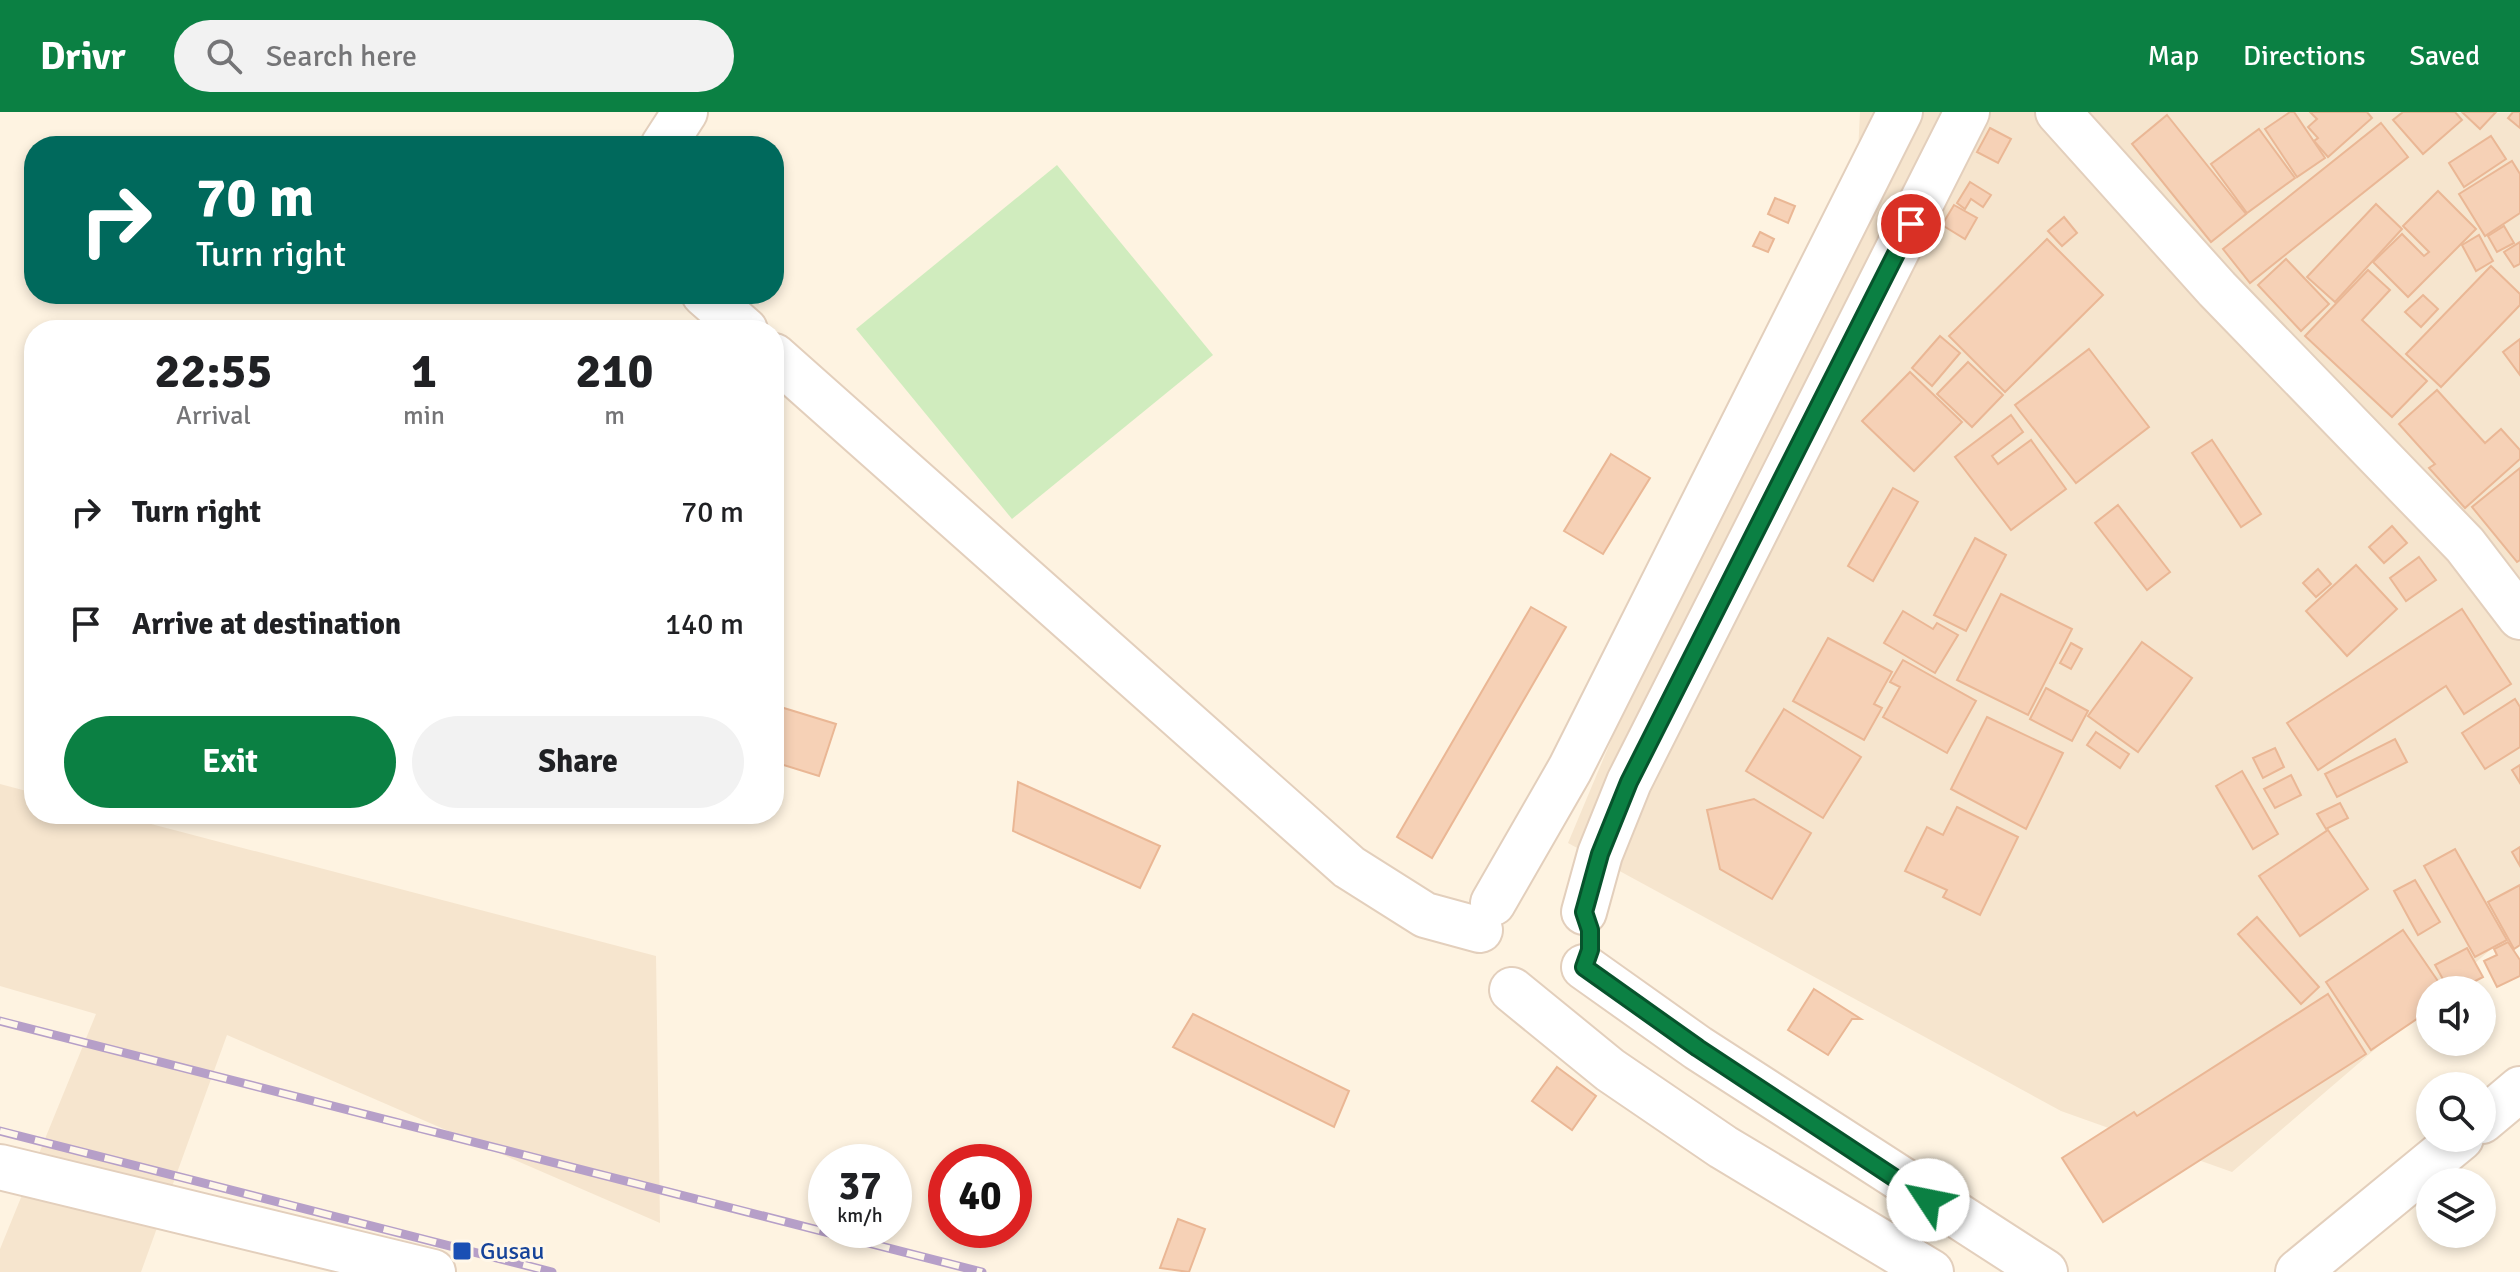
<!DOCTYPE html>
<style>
:root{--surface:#fff;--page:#f2f2f2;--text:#202124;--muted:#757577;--accent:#0b8043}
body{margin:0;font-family:Signika,sans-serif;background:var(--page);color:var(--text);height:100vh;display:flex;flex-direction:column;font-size:30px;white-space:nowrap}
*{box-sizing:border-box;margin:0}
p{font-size:26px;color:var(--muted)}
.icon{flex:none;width:44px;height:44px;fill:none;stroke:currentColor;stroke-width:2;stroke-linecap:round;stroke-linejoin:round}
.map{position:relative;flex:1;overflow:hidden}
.side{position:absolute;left:24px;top:208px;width:760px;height:504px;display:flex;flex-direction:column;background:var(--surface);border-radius:32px;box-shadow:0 4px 12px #0003}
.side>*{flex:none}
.top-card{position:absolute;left:24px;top:24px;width:760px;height:168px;border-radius:32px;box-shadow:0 4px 12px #0003;background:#00695c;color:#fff;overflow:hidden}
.tools{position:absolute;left:2416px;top:864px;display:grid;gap:16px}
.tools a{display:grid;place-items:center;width:80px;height:80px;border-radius:50%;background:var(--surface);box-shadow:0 4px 12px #0003;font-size:40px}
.speed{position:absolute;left:808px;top:1032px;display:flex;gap:16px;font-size:40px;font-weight:700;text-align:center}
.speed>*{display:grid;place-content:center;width:104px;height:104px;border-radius:50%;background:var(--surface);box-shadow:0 4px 12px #0003;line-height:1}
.speed small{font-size:20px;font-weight:400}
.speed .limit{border:12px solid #d22;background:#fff;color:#111}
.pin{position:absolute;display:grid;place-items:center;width:68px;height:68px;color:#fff;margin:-34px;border:4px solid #fff;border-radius:50%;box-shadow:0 2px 8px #0007}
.me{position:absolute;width:88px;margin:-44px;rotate:304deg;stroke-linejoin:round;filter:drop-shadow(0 0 6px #0008)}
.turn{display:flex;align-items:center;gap:28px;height:168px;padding:0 40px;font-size:36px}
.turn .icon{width:104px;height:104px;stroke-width:2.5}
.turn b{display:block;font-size:56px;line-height:68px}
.eta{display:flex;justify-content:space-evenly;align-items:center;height:136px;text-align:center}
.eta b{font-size:48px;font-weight:700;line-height:56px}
.cta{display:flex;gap:16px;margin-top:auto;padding:16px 40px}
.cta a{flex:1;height:92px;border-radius:48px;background:var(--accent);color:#fff;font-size:32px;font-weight:700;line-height:92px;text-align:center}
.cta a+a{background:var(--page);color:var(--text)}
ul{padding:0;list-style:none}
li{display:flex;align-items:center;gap:24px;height:112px;padding:0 40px}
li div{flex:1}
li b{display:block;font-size:30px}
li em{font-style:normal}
header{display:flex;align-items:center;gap:48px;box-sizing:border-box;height:112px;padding:0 40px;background:var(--accent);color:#fff}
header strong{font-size:38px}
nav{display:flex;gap:44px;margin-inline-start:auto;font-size:28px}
.search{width:560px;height:72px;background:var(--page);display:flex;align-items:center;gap:20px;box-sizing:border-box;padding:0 28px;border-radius:44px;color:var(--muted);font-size:30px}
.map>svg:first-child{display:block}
.residential{fill:#f6e5ce}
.green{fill:#d0ecbe}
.building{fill:#f6d1b6;stroke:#eab795;stroke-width:2}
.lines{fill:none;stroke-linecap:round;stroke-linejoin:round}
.minor-casing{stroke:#e3cfbc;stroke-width:48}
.minor{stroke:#fff;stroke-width:44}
.rail-casing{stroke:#b69fc8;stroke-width:9}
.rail{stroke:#fff7e9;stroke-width:6;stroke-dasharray:18;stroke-linecap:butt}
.route-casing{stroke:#07532c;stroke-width:20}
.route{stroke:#0b8043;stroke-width:14}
.transit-dot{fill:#1a4fb4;stroke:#fff7e9;stroke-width:3}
.labels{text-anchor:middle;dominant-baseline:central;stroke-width:6;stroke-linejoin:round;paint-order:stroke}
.transit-label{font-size:24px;fill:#164399;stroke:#fff7e9;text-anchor:start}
</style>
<header>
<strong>Drivr</strong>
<div class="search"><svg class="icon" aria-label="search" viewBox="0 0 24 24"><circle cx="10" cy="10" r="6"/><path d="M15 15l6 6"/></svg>Search here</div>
<nav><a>Map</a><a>Directions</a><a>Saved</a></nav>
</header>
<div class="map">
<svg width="2520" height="1160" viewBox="0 0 2520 1160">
<rect width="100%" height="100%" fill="#fef3e1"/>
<g class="residential">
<path d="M1860 0H2520V812L2444 878H2430V890L2232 1060 2061 999 1568 731 1858 41Z"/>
<path d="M0 672 34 681V702H113L656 844 660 1111 227 923 141 1160H0V1137L96 902 0 874Z"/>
</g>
<path class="green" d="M1057 53 1213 243 1012 407 856 217Z"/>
<g class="building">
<path d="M2290 0H2294L2325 46 2297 65 2265 17Z"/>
<path d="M2310 0H2367L2372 6 2328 45 2314 29 2318 26 2308 15 2317 7Z"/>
<path d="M2403 0H2455L2462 8 2423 42 2393 8Z"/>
<path d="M2462 0H2496L2480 17Z"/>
<path d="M2513 0H2520V16L2508 6Z"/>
<path d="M2167 3 2246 102 2211 130 2132 32Z"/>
<path d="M2381 11 2408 45 2250 171 2223 137Z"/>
<path d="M1990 16 2011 27 1998 51 1977 40Z"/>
<path d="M2259 17 2295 66 2247 101 2211 52Z"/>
<path d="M2491 24 2506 47 2464 75 2449 51Z"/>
<path d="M2512 49 2520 62V101L2485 124 2459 82Z"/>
<path d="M1970 70 1991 83 1983 95 1971 87 1965 97 1957 91Z"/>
<path d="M2438 79 2476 117 2408 185 2373 150 2402 122 2424 144 2429 140 2403 114Z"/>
<path d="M1775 86 1795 94 1788 111 1768 102Z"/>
<path d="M2376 92 2402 117 2335 190 2307 165Z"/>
<path d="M1954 93 1977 106 1965 127 1942 113Z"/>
<path d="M2064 105 2077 121 2062 134 2048 119Z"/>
<path d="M2504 114 2514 131 2497 140 2488 124Z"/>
<path d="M1760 120 1774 127 1768 140 1753 134Z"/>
<path d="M2479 123 2493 149 2476 159 2462 133Z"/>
<path d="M2047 127 2103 183 2005 280 1949 224Z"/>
<path d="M2520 130V152L2514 155 2504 140Z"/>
<path d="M2286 147 2329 192 2301 219 2258 173Z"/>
<path d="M2491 154 2520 182V193L2441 275 2406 242Z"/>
<path d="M2368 158 2390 178 2362 208 2427 269 2392 305 2305 224Z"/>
<path d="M2423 183 2438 197 2421 215 2405 200Z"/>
<path d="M1940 224 1960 241 1932 274 1912 256Z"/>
<path d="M2520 227V263L2503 240Z"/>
<path d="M2089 237 2149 315 2076 371 2015 293Z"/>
<path d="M1968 250 2003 283 1972 315 1937 282Z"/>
<path d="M1910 260 1962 310 1914 359 1862 309Z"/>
<path d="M2437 278 2485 331 2501 317 2520 338V347L2465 396 2429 356 2435 352 2399 312Z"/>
<path d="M2011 303 2023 320 1992 344 1998 352 2031 328 2066 377 2011 418 1955 345Z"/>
<path d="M2212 328 2261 402 2241 415 2192 341Z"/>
<path d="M1611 342 1650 366 1603 442 1564 419Z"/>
<path d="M2520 356V448L2517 450 2472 395Z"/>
<path d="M1893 376 1918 390 1873 469 1848 454Z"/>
<path d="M2118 393 2170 460 2147 478 2095 411Z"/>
<path d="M2392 414 2407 431 2384 451 2369 435Z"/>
<path d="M1975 426 2006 443 1966 519 1934 503Z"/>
<path d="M2419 445 2436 468 2406 489 2390 466Z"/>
<path d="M2356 453 2397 497 2347 544 2306 499Z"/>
<path d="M2318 457 2331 472 2316 485 2303 471Z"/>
<path d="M2001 482 2072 517 2028 603 1957 568Z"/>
<path d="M1531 495 1566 515 1432 746 1397 725Z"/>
<path d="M2462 497 2511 572 2464 602 2446 574 2318 658 2287 611Z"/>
<path d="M1903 499 1933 517 1937 511 1958 523 1935 561 1884 531Z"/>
<path d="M1828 526 1892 560 1874 592 1882 596 1864 628 1793 589Z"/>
<path d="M2142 530 2192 566 2138 640 2088 604Z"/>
<path d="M2071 531 2082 537 2071 557 2060 551Z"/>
<path d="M1903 548 1976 589 1947 641 1883 605 1900 575 1890 570Z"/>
<path d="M2046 576 2088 599 2072 629 2030 607Z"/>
<path d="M2515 587 2520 595V635L2485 657 2462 621Z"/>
<path d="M774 593 836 612 819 664 774 650Z"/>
<path d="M1784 597 1861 645 1823 706 1746 659Z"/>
<path d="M1987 605 2063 641 2026 717 1951 677Z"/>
<path d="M2096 620 2129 642 2120 656 2087 633Z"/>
<path d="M2395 627 2407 650 2337 685 2325 662Z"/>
<path d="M2275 636 2284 655 2263 666 2253 646Z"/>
<path d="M2520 653V671L2512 658Z"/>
<path d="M2242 659 2278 722 2253 737 2216 674Z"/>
<path d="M2291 663 2301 683 2275 696 2264 677Z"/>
<path d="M1018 670 1160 734 1140 776 1013 719Z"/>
<path d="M1754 687 1811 721 1772 787 1720 757 1707 698Z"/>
<path d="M2340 691 2348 706 2326 717 2317 702Z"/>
<path d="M1957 695 2018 725 1980 803 1943 785 1947 778 1905 759 1927 715 1943 723Z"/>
<path d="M2328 718 2368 777 2300 824 2259 764Z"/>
<path d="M2520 735V754L2512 740Z"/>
<path d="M2455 737 2507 828 2475 845 2424 754Z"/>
<path d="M2415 768 2440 810 2418 823 2394 779Z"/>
<path d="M2520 773V833L2514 837 2488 790Z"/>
<path d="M2257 805 2319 875 2301 892 2238 822Z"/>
<path d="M2403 818 2444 878H2430V898L2371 938 2326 870Z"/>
<path d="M2508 830 2520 848V864L2497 875 2484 849 2497 843 2494 837Z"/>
<path d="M2467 836 2483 865 2458 878H2449L2435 853Z"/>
<path d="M1814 877 1861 907H1852L1828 943 1788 918Z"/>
<path d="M2328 882 2366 942 2103 1110 2062 1046 2134 1000 2137 1004Z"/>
<path d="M1193 902 1349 979 1334 1015 1173 935Z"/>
<path d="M1557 955 1596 984 1572 1018 1532 989Z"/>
<path d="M1178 1107 1205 1117 1189 1160 1160 1156Z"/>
</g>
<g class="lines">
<g class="minor-casing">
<g id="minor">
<path d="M2058 0 2217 177 2465 433 2520 505"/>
<path d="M663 34 685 0"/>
<path d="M704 182 745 218"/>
<path d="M774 244 1349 755 1425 803 1480 818"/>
<path d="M1493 791 1570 657 1900 0"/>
<path d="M1584 800 1600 742 1629 670 1967 0"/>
<path d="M1584 855 1698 936 2045 1160"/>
<path d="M1512 878 1610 958 1723 1035 1931 1160"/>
<path d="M2482 1009 2520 977"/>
<path d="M0 1055 433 1160"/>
<path d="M2298 1160 2461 1026"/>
</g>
</g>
<use href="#minor" class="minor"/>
<g class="rail-casing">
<g id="rail">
<path d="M0 909 982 1160"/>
<path d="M0 1019 552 1160"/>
</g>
</g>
<use href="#rail" class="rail"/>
</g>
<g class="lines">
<g class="route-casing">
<path id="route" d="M1911 112 1629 670 1600 742 1584 800 1590 818V838L1584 855 1698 936 1928 1088"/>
</g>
<use href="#route" class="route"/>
</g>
<rect class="transit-dot" x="452" y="1129" width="20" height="20" rx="4"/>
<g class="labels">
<g class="transit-label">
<text x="480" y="1139">Gusau</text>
</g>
</g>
</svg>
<div class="tools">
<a><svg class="icon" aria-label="sound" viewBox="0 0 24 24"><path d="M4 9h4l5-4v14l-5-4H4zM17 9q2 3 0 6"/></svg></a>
<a><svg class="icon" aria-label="search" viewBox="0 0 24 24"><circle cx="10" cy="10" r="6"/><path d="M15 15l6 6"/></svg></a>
<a><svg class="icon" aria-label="layers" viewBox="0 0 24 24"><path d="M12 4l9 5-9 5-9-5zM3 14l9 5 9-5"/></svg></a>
</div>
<div class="speed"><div>37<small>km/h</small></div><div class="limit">40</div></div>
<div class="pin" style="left:1911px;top:112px;background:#d93025"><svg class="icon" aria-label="arrive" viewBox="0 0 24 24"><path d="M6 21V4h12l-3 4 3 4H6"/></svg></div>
<svg class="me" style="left:1928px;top:1088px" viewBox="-20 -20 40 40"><circle r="19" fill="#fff"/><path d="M0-13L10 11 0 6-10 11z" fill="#0b8043"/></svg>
<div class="top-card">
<div class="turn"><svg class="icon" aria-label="right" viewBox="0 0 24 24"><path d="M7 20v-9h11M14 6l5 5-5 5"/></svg><div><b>70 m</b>Turn right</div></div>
</div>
<section class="side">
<div class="eta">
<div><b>22:55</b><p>Arrival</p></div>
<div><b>1</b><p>min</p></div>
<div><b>210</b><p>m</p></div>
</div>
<ul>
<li><svg class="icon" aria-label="right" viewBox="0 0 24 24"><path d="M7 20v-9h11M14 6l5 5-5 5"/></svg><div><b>Turn right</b></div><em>70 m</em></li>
<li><svg class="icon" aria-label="arrive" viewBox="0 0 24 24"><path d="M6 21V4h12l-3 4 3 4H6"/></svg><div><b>Arrive at destination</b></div><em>140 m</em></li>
</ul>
<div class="cta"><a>Exit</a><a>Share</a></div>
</section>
</div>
